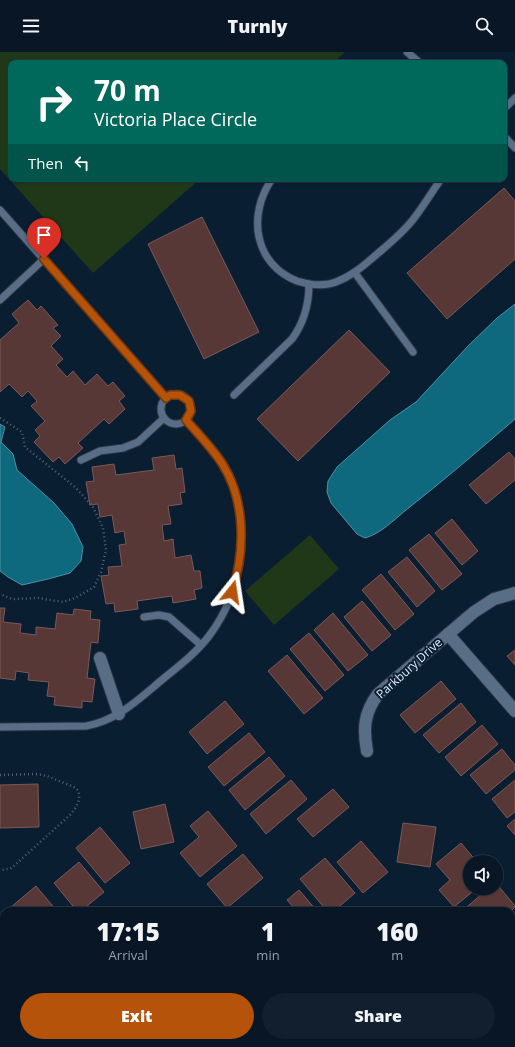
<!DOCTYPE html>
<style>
:root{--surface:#081626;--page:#111f2e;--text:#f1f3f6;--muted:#989fa7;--line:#293543;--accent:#b45309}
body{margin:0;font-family:"Open Sans",sans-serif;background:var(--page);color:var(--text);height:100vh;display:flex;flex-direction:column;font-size:15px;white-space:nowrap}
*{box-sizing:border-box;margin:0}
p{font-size:13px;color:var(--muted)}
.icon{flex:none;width:22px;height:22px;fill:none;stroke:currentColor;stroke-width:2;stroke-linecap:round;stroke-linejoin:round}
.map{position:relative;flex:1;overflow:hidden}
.details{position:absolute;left:0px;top:855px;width:515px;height:140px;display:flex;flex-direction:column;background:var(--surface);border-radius:12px 12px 0 0;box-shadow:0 1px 3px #0004,0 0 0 1px var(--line)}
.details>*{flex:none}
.banner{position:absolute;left:8px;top:8px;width:499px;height:122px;border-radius:8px;box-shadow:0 1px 3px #0004,0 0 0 1px var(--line);background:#00695c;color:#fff;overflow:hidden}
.tools{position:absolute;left:463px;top:803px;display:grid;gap:8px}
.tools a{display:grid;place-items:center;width:40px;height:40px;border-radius:50%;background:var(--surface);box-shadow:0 1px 3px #0004,0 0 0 1px var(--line);font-size:20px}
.pin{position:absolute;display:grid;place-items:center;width:34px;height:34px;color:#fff;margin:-41px -17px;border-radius:50% 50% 50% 0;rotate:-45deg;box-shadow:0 0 4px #0007}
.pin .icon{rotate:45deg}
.me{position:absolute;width:44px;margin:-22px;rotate:15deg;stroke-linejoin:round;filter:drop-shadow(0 0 3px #0008)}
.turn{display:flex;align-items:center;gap:14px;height:84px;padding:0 20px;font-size:18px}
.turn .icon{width:52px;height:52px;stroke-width:2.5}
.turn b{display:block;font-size:28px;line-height:34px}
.then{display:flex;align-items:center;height:38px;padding:0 20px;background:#0003;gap:8px;font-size:15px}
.eta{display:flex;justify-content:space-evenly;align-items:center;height:68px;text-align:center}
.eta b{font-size:24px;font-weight:800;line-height:28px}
.primary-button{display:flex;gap:8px;margin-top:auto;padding:8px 20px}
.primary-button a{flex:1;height:46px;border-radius:24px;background:var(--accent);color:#fff;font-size:16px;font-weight:800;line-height:46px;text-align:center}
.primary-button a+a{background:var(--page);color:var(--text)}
header{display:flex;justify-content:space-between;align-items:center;height:52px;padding:0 20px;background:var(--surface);font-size:18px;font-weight:800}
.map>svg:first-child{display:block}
.green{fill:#203718}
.water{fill:#0e697f;stroke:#4d91a4}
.building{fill:#583837;stroke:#7b5856}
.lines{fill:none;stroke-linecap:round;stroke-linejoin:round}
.lane-casing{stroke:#2d3546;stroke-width:9}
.street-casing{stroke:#2d3546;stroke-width:14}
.path{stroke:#536476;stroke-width:2.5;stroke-dasharray:1 3;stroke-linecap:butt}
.lane{stroke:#586e86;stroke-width:7}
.street{stroke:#586e86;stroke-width:12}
.route-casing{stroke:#753606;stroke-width:10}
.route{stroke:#b45309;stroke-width:7}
.labels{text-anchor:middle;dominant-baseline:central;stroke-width:4;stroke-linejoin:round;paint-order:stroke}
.street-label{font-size:12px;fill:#e1edfb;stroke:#0a1e32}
</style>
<header><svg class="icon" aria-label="menu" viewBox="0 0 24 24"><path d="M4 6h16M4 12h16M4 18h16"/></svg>Turnly<svg class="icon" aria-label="search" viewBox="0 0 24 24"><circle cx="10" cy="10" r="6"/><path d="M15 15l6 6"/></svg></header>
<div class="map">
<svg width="515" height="995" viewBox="0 0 515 995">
<rect width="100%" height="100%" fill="#0a1e32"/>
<g class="green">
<path d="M0 0H345L333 11H11V127H200L93 221 0 117Z"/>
<path d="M310 483 339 517 274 573 245 539Z"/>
</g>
<g class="water">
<path d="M515 252V367C479 398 443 429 406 458 394 468 380 482 365 486L357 482 331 451 327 440 328 429 337 415 390 368 416 350 469 293 497 266Z"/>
<path d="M0 372 5 375 1 390 13 402 17 418 54 451 72 472 83 495 81 509 70 521 48 527 22 533 8 525 0 519Z"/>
</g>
<g class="building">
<path d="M504 136 515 149V207L447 267 407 221Z"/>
<path d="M202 165 259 280 204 307 148 192Z"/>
<path d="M28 248 37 258 41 254 58 273 53 276 61 284 51 294 63 307 56 313 67 325 73 319 85 333 97 322 108 334 113 330 125 344 119 349 125 357 109 372 104 367 78 391 83 396 65 412 59 405 53 410 34 390 40 384 35 378 45 369 31 354 37 349 28 339 22 345 9 332 0 340V288L19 271 12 262Z"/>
<path d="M349 278 390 320 298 409 257 367Z"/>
<path d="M509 400 515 407V428L486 452 469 433Z"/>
<path d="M174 403 176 417 182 416 185 440 180 441 182 452 168 454 171 472 162 473 164 489 173 487 175 506 191 503 194 519H200L202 536 194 538 196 547 173 551 172 544 137 549 138 557 115 560 114 551 106 552 101 524 109 523 108 515 122 514 119 493 126 492 124 479 115 481 112 463 100 465 98 452 90 453 86 430 94 429 92 415 114 412 116 423 154 418 152 406Z"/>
<path d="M452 467 478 499 462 513 435 481Z"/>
<path d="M429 482 462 522 442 538 409 498Z"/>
<path d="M407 505 435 539 417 555 388 520Z"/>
<path d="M381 522 414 562 395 578 362 538Z"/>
<path d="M362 549 391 583 372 599 344 565Z"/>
<path d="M0 556H5L3 570 21 572 20 581 36 583V575L55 577 57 561 73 563 74 557 91 559 90 567 100 568 98 591 91 590 87 626 95 627 92 650 82 649V656L54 653 55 645 47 644 49 630 28 628 29 621 16 619 15 628 0 626Z"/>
<path d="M333 561 368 603 348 619 314 578Z"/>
<path d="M309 581 344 623 325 639 290 597Z"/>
<path d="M515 598V613L507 604Z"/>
<path d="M287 603 323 646 304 662 268 619Z"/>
<path d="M441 629 456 647 415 681 400 663Z"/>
<path d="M225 649 244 672 207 702 189 680Z"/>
<path d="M461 651 476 670 439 701 423 683Z"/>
<path d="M482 673 498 692 461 724 445 705Z"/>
<path d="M249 681 265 700 224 734 208 715Z"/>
<path d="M502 697 515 713V718L486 742 470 723Z"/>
<path d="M269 705 285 724 245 758 229 738Z"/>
<path d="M291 728 307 747 266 782 250 762Z"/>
<path d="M515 728V760L507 766 492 747Z"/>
<path d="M38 732 39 775 0 776V733Z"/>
<path d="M333 737 349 755 313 785 297 767Z"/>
<path d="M165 752 174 790 141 797 133 760Z"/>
<path d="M208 759 237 794 200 825 180 801 199 785 190 774Z"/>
<path d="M515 767V783L507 774Z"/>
<path d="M403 771 436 775 430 815 397 810Z"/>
<path d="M100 775 130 811 105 831 76 796Z"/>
<path d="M361 789 388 820 363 841 337 810Z"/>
<path d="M461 791 477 810H470V836H477L454 855 439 838 450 828 436 812Z"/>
<path d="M243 802 263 826 227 856 207 832Z"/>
<path d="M325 806 355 841 334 859H327L300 827Z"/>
<path d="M79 810 104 840 81 859H77L54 831Z"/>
<path d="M496 831 515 854V855L511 859H462L489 836H496Z"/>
<path d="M36 834 57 859H14L11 855Z"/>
<path d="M299 838 317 859H293L295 857 287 848Z"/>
<path d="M515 867V909L511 912V870Z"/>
<path d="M4 915V980L0 975V918Z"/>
<path d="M13 991H66L62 995H16Z"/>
<path d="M142 991H166L162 995H146Z"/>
<path d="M181 991H191L194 995H176Z"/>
<path d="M295 991H339L334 995H298Z"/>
<path d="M351 991H360L363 995H346Z"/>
<path d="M419 991H460L456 995H422Z"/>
</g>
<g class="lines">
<g class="lane-casing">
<g id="lane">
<path d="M407 0 420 11"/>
<path d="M504 57 515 46"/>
<path d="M504 84 515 96"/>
<path d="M272 127C247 163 254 212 297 229 310 233 323 235 336 230 352 224 363 214 376 203 390 191 404 180 415 165 424 153 432 140 441 127"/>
<path d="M0 158 166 346"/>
<path d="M355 221 413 300"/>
<path d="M0 248 44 207"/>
<circle cx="176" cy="357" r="15"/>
<path d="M234 343 292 287C303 272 309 252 309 232"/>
<path d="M81 408 100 399 123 396 138 390 164 366"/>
<path d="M144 565 159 563 169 565 201 593"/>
<path d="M0 675 86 674C117 669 140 646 163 627 179 614 196 601 209 584 244 538 253 467 225 415 215 398 200 383 187 368"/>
</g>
</g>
<g class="street-casing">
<g id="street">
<path d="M448 582 515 659"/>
<path d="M100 606 119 662"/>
<path d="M367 699C363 676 364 661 378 642L474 560 494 547 515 541"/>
<path d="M511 980 515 985"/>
<path d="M243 991 246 995"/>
</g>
</g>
<g class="path">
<path d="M0 366 22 380 25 395 75 435 93 455 103 476 106 498 101 520 94 535 75 546 63 550 38 546 12 547 0 542"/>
<path d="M0 723 36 722 47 724 76 736C83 745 77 755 70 763L16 812 10 817 0 818"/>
<path d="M0 895 4 899"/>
<path d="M86 991 90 995"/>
</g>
<use href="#lane" class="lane"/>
<use href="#street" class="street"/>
</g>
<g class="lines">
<g class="route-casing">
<path id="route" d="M44 207 166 346 170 343H180L189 349 191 359 186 368C199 383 213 397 223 413 246 450 245 500 232 540"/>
</g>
<use href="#route" class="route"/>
</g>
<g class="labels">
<g class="street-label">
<text transform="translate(409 616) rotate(-42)">Parkbury Drive</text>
</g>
</g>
</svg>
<div class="tools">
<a><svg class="icon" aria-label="sound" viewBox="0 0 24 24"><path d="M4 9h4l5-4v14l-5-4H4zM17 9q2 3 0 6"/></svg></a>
</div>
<div class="pin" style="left:44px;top:207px;background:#d93025"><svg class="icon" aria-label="arrive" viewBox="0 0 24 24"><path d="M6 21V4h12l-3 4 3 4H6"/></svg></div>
<svg class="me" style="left:232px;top:540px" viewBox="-20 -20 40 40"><path d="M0-17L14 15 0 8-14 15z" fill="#b45309" stroke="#fff" stroke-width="4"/></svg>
<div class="banner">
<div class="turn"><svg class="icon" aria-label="right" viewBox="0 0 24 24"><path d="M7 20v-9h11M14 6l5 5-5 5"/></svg><div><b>70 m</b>Victoria Place Circle</div></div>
<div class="then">Then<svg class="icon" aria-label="left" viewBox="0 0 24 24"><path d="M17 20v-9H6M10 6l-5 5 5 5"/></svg></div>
</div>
<section class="details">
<div class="eta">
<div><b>17:15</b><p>Arrival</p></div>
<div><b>1</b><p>min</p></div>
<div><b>160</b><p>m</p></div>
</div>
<div class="primary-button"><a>Exit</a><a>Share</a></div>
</section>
</div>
